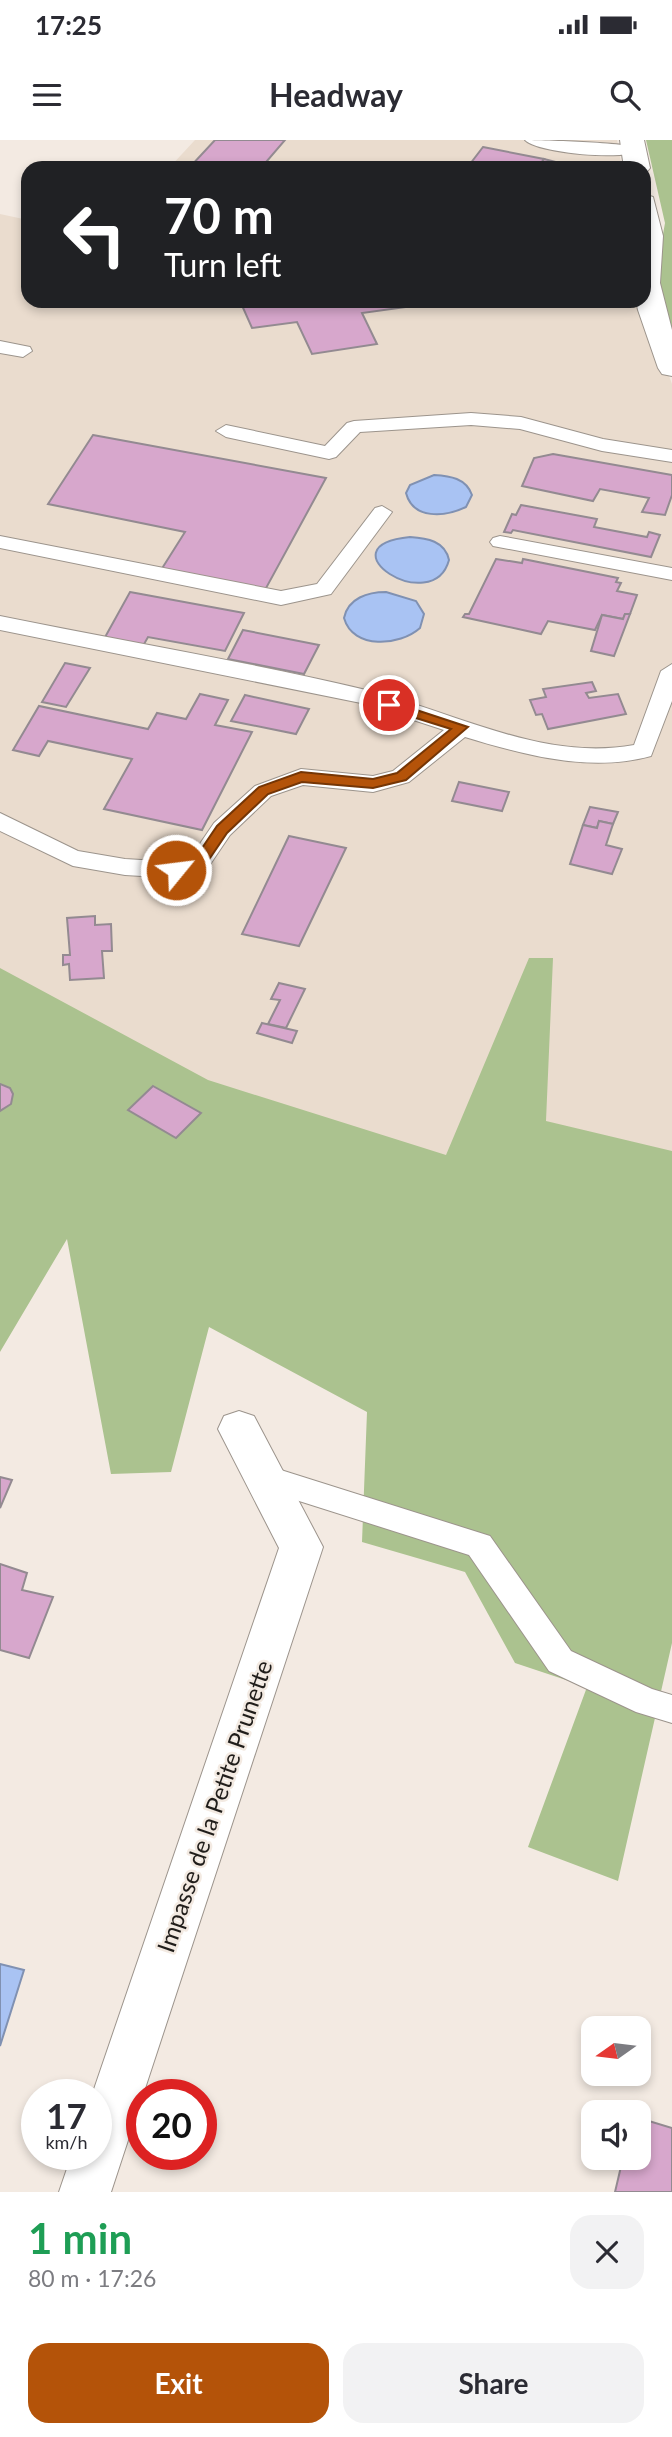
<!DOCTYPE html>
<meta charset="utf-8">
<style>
:root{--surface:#fff;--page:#f2f2f3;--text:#2b2b33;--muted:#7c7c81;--accent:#b45309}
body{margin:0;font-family:Lato,sans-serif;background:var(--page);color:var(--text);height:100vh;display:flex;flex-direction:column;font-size:26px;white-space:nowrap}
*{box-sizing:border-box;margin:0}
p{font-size:23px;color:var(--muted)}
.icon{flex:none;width:38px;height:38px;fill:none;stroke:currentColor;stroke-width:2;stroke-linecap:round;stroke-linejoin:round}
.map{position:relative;height:2052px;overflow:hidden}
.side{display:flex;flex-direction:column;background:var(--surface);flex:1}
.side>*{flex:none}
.guide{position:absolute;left:21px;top:21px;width:630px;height:147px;border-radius:21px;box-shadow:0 4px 10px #0003;background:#202124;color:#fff;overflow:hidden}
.needle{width:46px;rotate:256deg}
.controls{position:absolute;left:581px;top:1876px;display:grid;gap:14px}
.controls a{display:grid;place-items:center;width:70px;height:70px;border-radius:14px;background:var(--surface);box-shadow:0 4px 10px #0003;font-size:35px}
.speed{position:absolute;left:21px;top:1939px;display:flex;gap:14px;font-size:35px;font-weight:700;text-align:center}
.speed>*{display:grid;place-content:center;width:91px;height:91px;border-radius:50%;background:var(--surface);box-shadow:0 4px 10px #0003;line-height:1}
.speed small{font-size:18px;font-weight:400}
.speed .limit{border:10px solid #d22;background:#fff;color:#111}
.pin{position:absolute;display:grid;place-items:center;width:60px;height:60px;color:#fff;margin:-30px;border:4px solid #fff;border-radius:50%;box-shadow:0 2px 7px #0007}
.me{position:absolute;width:77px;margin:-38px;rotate:61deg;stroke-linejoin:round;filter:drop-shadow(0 0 5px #0008)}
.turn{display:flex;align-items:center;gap:24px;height:147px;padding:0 28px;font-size:32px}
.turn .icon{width:91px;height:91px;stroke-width:2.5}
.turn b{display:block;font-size:49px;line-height:60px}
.round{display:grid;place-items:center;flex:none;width:74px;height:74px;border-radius:21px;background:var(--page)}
.headline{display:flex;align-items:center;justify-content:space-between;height:119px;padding:0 28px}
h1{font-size:42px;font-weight:700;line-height:52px;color:#1e9e55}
.button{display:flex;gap:14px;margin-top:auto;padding:14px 28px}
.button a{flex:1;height:80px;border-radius:21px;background:var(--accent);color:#fff;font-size:28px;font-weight:700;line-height:80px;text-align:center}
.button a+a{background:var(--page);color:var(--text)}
.status{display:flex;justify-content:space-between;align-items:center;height:49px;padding:0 35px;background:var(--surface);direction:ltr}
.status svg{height:19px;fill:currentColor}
header{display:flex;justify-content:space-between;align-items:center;height:91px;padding:0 28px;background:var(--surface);font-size:32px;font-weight:700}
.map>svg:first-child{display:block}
.built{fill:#eadcce}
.green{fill:#abc28f}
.water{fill:#a9c3f3;stroke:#8091b2;stroke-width:2}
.building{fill:#d7a7cc;stroke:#938a91;stroke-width:2}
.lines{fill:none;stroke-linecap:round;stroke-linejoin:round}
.lane-casing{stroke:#9c948c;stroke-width:2}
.street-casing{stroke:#9c948c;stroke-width:2}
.lane{fill:#fff;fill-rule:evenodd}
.street{fill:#fff;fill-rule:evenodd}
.route{fill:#b45309;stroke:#753606;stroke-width:2}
.labels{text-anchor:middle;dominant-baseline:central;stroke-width:5;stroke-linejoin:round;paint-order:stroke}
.near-street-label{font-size:24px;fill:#201d1a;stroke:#f3eae2}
</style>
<div class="status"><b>17:25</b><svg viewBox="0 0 49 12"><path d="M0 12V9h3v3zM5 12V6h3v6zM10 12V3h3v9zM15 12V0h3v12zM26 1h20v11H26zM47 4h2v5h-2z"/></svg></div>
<header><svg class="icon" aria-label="menu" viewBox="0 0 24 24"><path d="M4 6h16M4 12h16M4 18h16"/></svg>Headway<svg class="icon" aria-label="search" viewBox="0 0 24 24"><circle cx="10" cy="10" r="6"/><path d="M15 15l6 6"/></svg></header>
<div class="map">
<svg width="672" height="2052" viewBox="0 0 672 2052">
<rect width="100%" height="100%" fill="#f3eae2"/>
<g class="built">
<path d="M195 0H617L622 28H169Z"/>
<path d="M0 74 28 80V161H641L672 244V1216L0 887Z"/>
</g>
<g class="green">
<path d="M646 0H672V206L653 151 665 83Z"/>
<path d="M529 818H553L546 981 672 1011V1503L618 1741 528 1707 587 1547 515 1523 465 1432 362 1402 367 1272 209 1187 171 1332 111 1334 67 1099 0 1212V828L208 940 446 1015Z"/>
</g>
<g class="water">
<path d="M434 335C450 336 466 338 472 355L466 367C445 377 413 380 406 353L410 345Z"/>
<path d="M410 397C427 398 445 401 449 420 433 479 320 406 410 397Z"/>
<path d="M386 452 416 461 424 474 420 488C400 506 353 510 344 478 348 458 368 452 386 452Z"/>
<path d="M0 1824 24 1830 0 1906Z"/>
</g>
<g class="building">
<path d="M215 0H285L261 28H189Z"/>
<path d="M483 7 544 19 538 28H467Z"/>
<path d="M544 19 560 23 556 28H538Z"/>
<path d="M240 161H403L406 167 362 173 377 204 312 214 297 182 252 188Z"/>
<path d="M93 295 326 338 265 450 161 430 185 392 48 364Z"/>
<path d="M553 314 672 335V355L665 375 642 372 649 358 600 349 593 361 522 346 534 318Z"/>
<path d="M521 365 597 379 594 387 647 397 649 392 660 395 651 417 513 390 511 393 504 392 512 374 516 375Z"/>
<path d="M496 419 522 423 523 419 618 438 616 442 621 443 617 451 637 455 630 474H625L623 479 602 475 595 490 548 481 541 494 463 477 465 474H469Z"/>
<path d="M130 452 244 473 225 511 148 497 143 506 104 499Z"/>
<path d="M625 474H630L614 516 591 511 602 475 623 479Z"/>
<path d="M243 490 319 505 304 534 228 519Z"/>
<path d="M65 523 90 528 66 567 42 562Z"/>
<path d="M592 542 596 551 586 553 589 558 618 554 626 574 548 589 542 574 536 575 530 560 546 557 543 549Z"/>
<path d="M200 554 228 560 215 585 252 592 202 690 104 669 132 619 48 601 39 616 13 610 39 566 148 589 157 573 186 579Z"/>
<path d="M245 555 309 569 296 594 231 581Z"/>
<path d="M459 642 509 652 502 671 452 661Z"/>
<path d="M590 667 618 672 613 684 599 681 597 688 583 685Z"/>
<path d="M599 681 613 684 606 705 622 709 612 734 570 724 583 685 597 688Z"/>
<path d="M289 696 346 708 299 806 242 794Z"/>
<path d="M95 776V785L111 784 112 811H102L104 838 70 840 69 824 63 825V815H70L67 778Z"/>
<path d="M279 843 305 849 286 888 268 884 280 860 271 859Z"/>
<path d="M262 883 297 891 292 903 257 893Z"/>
<path d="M0 944 10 948 13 954 11 964 0 971Z"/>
<path d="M153 946 201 973 176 998 128 970Z"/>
<path d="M0 1337 12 1340 0 1368Z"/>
<path d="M0 1424 27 1433 22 1450 53 1457 29 1518 0 1510Z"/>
<path d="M639 1978 672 1988V2052H615L623 2018H639Z"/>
</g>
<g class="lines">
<g class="lane-casing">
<g id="lane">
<path d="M525 0C541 0 637 3 642 9 630 22 536 13 525 0Z"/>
<path d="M0 201 30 207 32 211 23 217 0 213Z"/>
<path d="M471 273 521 277 603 299 672 310V322L602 311 520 289 471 285 360 292 336 317 329 319 226 297 216 291 226 285 325 306 347 283 354 281Z"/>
<path d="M382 366 392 372 331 454 281 465 0 408V396L281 451 317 444 375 368Z"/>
<path d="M500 396 672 428V440L493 406 490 402 493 398Z"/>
<path d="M0 476C122 501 245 521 366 550 453 571 542 622 634 605L661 531 672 524V561L651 616C590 633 524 615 465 597L409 642 373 652 303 645 271 656 230 695 209 726 176 738 125 735 73 726 0 691V673L78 711 125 719 174 722 193 714 214 683 255 646 301 629 373 636 393 631 444 590 361 563 0 490Z"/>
<path d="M265 1325 490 1396 571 1511 652 1549 672 1555V1583L636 1572 549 1531 469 1415 255 1347 250 1338 255 1329Z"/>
</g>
</g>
<g class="street-casing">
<g id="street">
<path d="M620 0H644L650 28 646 33 644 28H624Z"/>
<path d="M644 54 653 57 663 96 660 143 672 190V236L662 234 658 228 638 170 636 161H644Z"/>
<path d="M239 1271 254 1276 323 1407 111 2052H59L72 2014H96V1955H92L279 1408 218 1289 224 1276Z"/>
</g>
</g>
<use href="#lane" class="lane"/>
<use href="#street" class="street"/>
</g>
<path class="route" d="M389 561 468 587 406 640 373 648 302 642 268 654 227 693 206 724 176 735 171 733V726L196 717 217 686 259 647 301 632 373 639 397 633 451 589 384 568V562Z"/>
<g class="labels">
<g class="near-street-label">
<text transform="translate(214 1666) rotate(-71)">Impasse de la Petite Prunette</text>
</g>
</g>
</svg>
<div class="controls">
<a><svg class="needle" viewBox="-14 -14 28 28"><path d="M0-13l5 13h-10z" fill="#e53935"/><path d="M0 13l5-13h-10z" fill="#7c7c81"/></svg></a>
<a><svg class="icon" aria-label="sound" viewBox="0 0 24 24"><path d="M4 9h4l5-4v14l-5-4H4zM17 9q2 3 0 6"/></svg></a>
</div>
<div class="speed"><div>17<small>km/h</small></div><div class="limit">20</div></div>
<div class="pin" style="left:389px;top:565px;background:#d93025"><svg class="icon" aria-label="arrive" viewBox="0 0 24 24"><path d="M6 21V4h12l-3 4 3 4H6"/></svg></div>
<svg class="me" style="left:176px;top:730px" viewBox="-20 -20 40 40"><circle r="17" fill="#b45309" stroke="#fff" stroke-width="3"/><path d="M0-11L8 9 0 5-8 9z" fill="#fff"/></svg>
<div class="guide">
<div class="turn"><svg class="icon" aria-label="left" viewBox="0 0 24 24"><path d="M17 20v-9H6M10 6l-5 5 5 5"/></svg><div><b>70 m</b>Turn left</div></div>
</div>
</div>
<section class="side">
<div class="headline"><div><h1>1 min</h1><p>80 m · 17:26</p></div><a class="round"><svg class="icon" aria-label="close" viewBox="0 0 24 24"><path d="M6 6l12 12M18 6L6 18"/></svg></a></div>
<div class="button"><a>Exit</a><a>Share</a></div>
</section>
